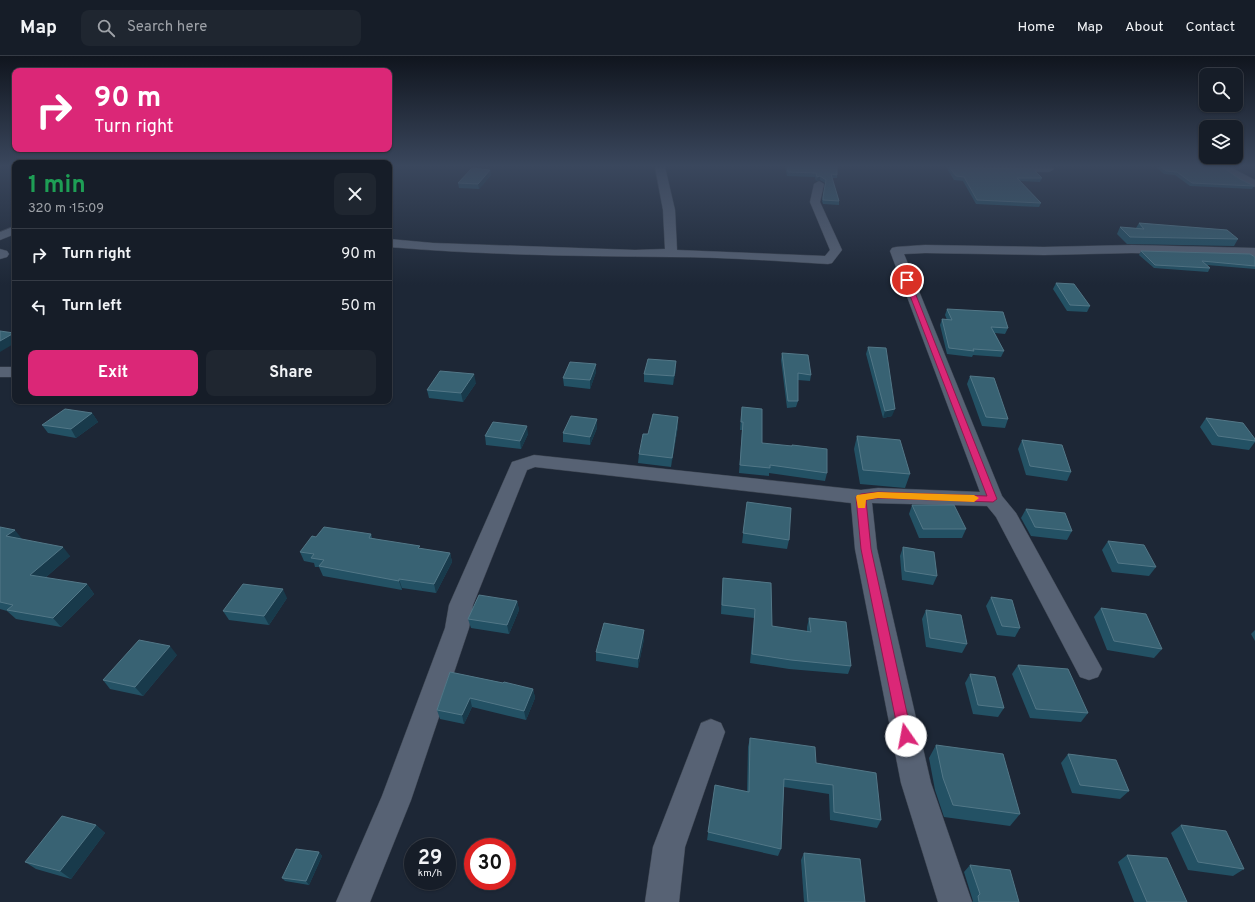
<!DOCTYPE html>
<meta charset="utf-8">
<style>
:root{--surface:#161d28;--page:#1f2630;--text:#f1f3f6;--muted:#9ea2a8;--line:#353b45;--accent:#db2777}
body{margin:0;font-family:Overpass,sans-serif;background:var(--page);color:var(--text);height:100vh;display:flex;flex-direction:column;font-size:15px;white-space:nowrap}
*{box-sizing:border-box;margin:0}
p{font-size:13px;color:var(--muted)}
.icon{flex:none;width:22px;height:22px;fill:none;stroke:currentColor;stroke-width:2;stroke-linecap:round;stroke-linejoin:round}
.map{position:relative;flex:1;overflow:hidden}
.details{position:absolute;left:12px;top:104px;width:380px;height:244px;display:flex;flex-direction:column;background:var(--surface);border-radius:8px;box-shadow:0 1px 3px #0004,0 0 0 1px var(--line)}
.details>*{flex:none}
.banner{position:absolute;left:12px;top:12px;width:380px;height:84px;border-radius:8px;box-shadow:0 1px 3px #0004,0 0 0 1px var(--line);background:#db2777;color:#fff;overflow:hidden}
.buttons{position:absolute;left:1199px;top:12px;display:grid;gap:8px}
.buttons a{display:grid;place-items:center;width:44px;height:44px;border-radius:8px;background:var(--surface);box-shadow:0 1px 3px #0004,0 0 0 1px var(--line);font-size:20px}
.speed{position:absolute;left:404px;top:782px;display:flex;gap:8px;font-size:20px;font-weight:700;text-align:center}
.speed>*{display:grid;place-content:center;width:52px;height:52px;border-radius:50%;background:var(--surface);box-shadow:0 1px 3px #0004,0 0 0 1px var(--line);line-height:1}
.speed small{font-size:10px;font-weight:400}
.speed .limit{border:6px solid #d22;background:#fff;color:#111}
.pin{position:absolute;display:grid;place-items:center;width:34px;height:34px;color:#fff;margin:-17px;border:2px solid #fff;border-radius:50%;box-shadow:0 1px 4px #0007}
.me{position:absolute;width:44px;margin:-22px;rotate:348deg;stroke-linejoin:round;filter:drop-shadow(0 0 3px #0008)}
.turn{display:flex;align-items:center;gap:14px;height:84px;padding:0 16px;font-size:18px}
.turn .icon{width:52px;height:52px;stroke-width:2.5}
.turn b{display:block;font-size:28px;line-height:34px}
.round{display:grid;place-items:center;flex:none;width:42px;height:42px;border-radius:8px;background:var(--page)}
.summary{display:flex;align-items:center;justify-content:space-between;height:68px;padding:0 16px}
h1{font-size:24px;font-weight:700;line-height:30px;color:#1e9e55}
.action{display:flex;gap:8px;margin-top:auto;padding:8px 16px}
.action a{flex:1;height:46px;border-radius:8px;background:var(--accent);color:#fff;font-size:16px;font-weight:700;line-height:46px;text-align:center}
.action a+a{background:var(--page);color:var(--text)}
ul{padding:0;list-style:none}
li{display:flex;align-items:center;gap:12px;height:52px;padding:0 16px;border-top:1px solid var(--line)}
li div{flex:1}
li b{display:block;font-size:15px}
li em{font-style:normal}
header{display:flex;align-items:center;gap:24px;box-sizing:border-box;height:56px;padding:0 20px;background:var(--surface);border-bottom:1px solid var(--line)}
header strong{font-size:19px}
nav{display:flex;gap:22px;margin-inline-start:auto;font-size:14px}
.search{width:280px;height:36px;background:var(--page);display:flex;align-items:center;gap:10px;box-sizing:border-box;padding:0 14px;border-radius:8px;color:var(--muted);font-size:15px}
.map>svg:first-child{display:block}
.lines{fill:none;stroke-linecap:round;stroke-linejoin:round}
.street-casing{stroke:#3c4450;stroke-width:1}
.street{fill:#576274;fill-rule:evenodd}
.wall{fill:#235164}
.shaded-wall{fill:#183a4b}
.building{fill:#386273;stroke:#527787}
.route{fill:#db2777;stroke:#8e194d}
.slow{fill:#f59e0b}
</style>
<header>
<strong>Map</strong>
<div class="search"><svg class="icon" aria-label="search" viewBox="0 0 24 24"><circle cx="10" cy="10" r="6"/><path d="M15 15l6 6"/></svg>Search here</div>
<nav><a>Home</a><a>Map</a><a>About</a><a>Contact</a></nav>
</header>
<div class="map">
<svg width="1255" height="846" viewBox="0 0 1255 846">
<rect width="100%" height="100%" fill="#1d2736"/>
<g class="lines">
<g class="street-casing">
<g id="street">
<path d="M655 111H665L675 154 677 194 825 200 830 194 810 146 814 128 819 125 824 128 820 146 842 194 832 207 828 208C776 205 723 201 671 201 577 200 482 199 389 191V183L433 187 635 194 665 193 663 154Z"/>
<path d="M957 111H1052L1054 113 1049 116 962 114Z"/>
<path d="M1219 111H1230L1255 124V131L1239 125Z"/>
<path d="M15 170V178L0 184V176Z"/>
<path d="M925 189 1044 191 1132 189 1255 192V200L1132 197 1044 199 925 197 904 198 1002 440 1016 457 1102 613 1098 621 1089 624 1080 621 996 461 987 450 872 447 877 493 931 727 972 846H938L901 727 855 493 851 447 535 411 527 414 473 549 469 572 411 744 370 846H336L382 740 445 572 449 549 512 406 534 399 861 434 878 432 980 436 890 195 892 192 896 191Z"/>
<path d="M0 193 7 195 9 198 7 201 0 203Z"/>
<rect x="0" y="311" width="15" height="10"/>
<path d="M711 663 721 667 725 676 685 791 679 846H645L653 791 701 667Z"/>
</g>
</g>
<use href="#street" class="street"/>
</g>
<g class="wall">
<path d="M785 111H837V122H832L839 145V149L823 148 822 145 825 127 820 124 816 125 815 121 787 120Z"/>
<path d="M946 111H961L963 112 1042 122 1040 126 1020 125 1041 147 1039 151 976 148 963 125 954 124Z"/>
<path d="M1156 111H1222L1240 123 1254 130 1252 133 1190 130 1175 119 1164 118Z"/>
<path d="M490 114 491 119 479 133 459 132 458 127Z"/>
<path d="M1139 167 1238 183 1234 190 1127 188 1117 178 1120 171 1136 172Z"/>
<path d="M1141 195 1255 201V213L1207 209 1210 212 1208 216 1154 212 1139 199Z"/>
<path d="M1056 227 1090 250 1087 256 1067 255 1053 233Z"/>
<path d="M947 253 1008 272 1005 278 995 277 1004 295 1001 301 973 299 972 301 947 298 940 269 942 263 947 264 945 259Z"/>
<path d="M868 291 892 360 883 362 866 298Z"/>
<path d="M782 297 811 319 810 325 798 324V345L796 351 787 352 781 304Z"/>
<path d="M676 313 673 329 644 326V318Z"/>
<path d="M596 316 590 333 564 330 563 322Z"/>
<path d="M970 320 1008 363 1005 372 982 370 967 328Z"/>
<path d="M476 327 463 346 429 342 427 334Z"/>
<path d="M742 351 762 387 827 417 825 425 769 417V420L739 417 742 374H740L741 359Z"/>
<path d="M92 357 98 366 76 382 48 377 42 369Z"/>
<path d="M678 361V370L671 411 638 407 639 398 648 378Z"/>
<path d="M1206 362 1255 383V386L1249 394 1212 389 1200 371Z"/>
<path d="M597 372 590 389 563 386V377Z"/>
<path d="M528 378 521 393 486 389 485 380Z"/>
<path d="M857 380 910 418 905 432 860 428 854 393Z"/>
<path d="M1022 384 1071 416 1067 425 1026 419 1018 393Z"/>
<path d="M747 446 789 484 787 493 742 487Z"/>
<path d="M912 449 966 473 962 482H919L909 458Z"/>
<path d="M1026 453 1072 475 1067 484 1031 480 1021 462Z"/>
<path d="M0 471 22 483 70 500 45 522 87 528 94 538 61 571 16 563 7 555 0 553Z"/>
<path d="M371 478 372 482 420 493 450 497 452 506 436 537 402 532V534L323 520 319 511H315L314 507 304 505 300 496 316 481Z"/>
<path d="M1108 485 1156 511 1149 520 1112 516 1102 494Z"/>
<path d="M903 491 937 520 933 529 902 524 900 500Z"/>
<path d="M723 522 771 527 772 570 807 576V571L809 562 851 610 848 618 789 613 750 607 754 562 721 558 722 531Z"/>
<path d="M991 541 1020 572 1015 581 997 579 986 550Z"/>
<path d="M287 542 269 569 229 564 223 555Z"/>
<path d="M517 545 519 554 509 578 471 572 468 563Z"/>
<path d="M1101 552 1162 593 1154 602 1107 594 1094 561Z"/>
<path d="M926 554 967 588 962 597 926 591 922 563Z"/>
<path d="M644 574V583L638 612 596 605V596Z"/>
<path d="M1255 574V585L1251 578Z"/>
<path d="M177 599 143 640 110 633 103 624Z"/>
<path d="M1018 609 1088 657 1081 666 1030 662 1012 618Z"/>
<path d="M450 616 533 633 535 642 526 664 472 651 464 668 440 663 437 654Z"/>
<path d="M970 618 1004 652 998 661 973 658 965 627Z"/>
<path d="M750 682 816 707 881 764 877 772 830 764 829 738 784 731 781 793 778 800 707 784 715 729 747 736 748 691Z"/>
<path d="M936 689 1020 758 1010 770 944 761 935 734 929 702Z"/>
<path d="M1068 698 1129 735 1120 743 1072 737 1061 707Z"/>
<path d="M96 769 105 777 71 823 36 813 25 806Z"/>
<path d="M1181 769 1244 813 1233 820 1188 814 1171 777Z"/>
<path d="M319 796 322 800 309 829 285 825 282 822Z"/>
<path d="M804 797 865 846H804L801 804Z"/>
<path d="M1127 799 1187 846H1134L1118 806Z"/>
<path d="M970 809 1019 846H972L973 845 964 816Z"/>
</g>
<g class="shaded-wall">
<path d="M389 111H394L389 115Z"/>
<path d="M490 114 491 119 479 133 478 128Z"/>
<path d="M820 120V124L816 125 817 121Z"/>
<path d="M14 277 15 278V287L0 296V285Z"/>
<path d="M676 305V313L673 329 674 320Z"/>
<path d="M596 308V316L590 333V324Z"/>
<path d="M474 318 476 327 463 346 461 337Z"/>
<path d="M895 353 892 360 883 362 885 355Z"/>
<path d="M92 357 98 366 76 382 71 373Z"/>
<path d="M678 361V370L671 411 672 402Z"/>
<path d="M597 363V372L590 389V381Z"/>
<path d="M527 370 528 378 521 393 520 385Z"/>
<path d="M15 474 22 483 14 489 6 480Z"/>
<path d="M63 491 70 500 38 528 30 519Z"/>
<path d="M450 497 452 506 436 537 434 528Z"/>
<path d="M399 523 402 532V534L399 525Z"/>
<path d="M87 528 94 538 61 571 53 562Z"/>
<path d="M283 533 287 542 269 569 264 560Z"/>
<path d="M517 545 519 554 509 578 507 569Z"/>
<path d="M644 574V583L638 612V603Z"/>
<path d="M170 590 177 599 143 640 135 631Z"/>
<path d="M533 633 535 642 526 664 524 655Z"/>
<path d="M470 642 472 651 464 668 462 659Z"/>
<path d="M96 769 105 777 71 823 60 815Z"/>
<path d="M319 796 322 800 309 829 306 825Z"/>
</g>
<g class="building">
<path d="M787 111H837V119L831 118 839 145 823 144V141L826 124 820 120 817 121 816 117 788 116Z"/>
<path d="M949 111H961L963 112 1033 113 1042 122H1017L1041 147 977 144 964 121 956 120Z"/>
<path d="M1161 111H1222L1240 123 1254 130 1192 127 1177 116 1166 115Z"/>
<path d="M472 112 490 114 478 128 458 127Z"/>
<path d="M1139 167 1227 174 1238 183 1130 181 1120 171 1144 173Z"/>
<path d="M1141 195 1250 198 1255 201V210L1202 205 1210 212 1155 209Z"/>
<path d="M1056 227 1074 228 1090 250 1070 249Z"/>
<path d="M947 253 1003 256 1008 272 991 271 1004 295 973 293 974 295 949 292 942 263 952 264Z"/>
<path d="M0 275 14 277 0 285Z"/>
<path d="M868 291 886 292 895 353 885 355Z"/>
<path d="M782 297 808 299 811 319 798 317V345H788Z"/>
<path d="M648 303 676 305 674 320 644 318Z"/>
<path d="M570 306 596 308 590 324 563 322Z"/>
<path d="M440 315 474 318 461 337 427 334Z"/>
<path d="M970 320 994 322 1008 363 986 361Z"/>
<path d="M742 351 762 353V387L792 390V389L827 393V417L770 409V412L740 409 743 366H741Z"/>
<path d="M65 353 92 357 71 373 42 369Z"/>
<path d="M653 358 678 361 672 402 639 398 643 378H648Z"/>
<path d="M571 360 597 363 590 381 563 377Z"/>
<path d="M1206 362 1243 367 1255 383V385L1218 380Z"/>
<path d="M493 366 527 370 520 385 485 380Z"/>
<path d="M857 380 900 384 910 418 863 414Z"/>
<path d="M1022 384 1062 389 1071 416 1030 410Z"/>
<path d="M747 446 791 452 789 484 743 477Z"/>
<path d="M912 449H954L966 473H923Z"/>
<path d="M1026 453 1065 457 1072 475 1035 471Z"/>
<path d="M0 471 15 474 6 480 63 491 30 519 87 528 53 562 7 554 13 549 0 546Z"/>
<path d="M324 471 371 478 369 482 420 490 418 492 450 497 434 528 399 523V525L319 510 324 504 311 502 314 498 300 496 312 480 316 481Z"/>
<path d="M1108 485 1144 489 1156 511 1118 507Z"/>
<path d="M903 491 934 496 937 520 905 515Z"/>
<path d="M723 522 771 527 772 570 811 576 809 562 846 566 851 610 791 604 752 598 755 553 722 549Z"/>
<path d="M243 528 283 533 264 560 223 555Z"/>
<path d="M479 539 517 545 507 569 468 563Z"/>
<path d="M991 541 1012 544 1020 572 1002 570Z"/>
<path d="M1101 552 1146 558 1162 593 1114 585Z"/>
<path d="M926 554 961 559 967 588 930 582Z"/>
<path d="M604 567 644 574 638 603 596 596Z"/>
<path d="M139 584 170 590 135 631 103 624Z"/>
<path d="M1018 609 1068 613 1088 657 1036 653Z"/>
<path d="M450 616 503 627 504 626 533 633 524 655 470 642 462 659 437 654Z"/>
<path d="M970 618 995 621 1004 652 978 649Z"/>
<path d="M750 682 815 691 816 707 876 717 881 764 834 756 833 729 784 723 781 793 708 776 715 729 749 736Z"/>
<path d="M936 689 1003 698 1020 758 953 749 943 722Z"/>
<path d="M1068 698 1116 704 1129 735 1080 729Z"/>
<path d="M62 760 96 769 60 815 25 806Z"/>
<path d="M1181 769 1226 775 1244 813 1198 806Z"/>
<path d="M296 793 319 796 306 825 282 822Z"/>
<path d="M804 797 860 803 865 846H808Z"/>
<path d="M1127 799 1167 802 1187 846H1147Z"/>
<path d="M970 809 1010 814 1019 846H979L978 840 980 838Z"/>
</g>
<linearGradient id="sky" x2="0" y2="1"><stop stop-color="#10151e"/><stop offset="0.48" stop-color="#3a475d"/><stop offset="1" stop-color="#3a475d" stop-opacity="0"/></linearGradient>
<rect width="1255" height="229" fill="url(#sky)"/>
<path class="route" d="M907 222 910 224 997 443 993 446 878 442 866 444 871 493 912 680 910 684 906 686 901 684 899 680 861 493 856 441 861 438 878 436 987 440 904 224Z"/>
<path class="slow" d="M878 436 974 439 979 442 974 446 878 442 866 444 865 452H858L856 441 857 439Z"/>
</svg>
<div class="buttons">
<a><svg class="icon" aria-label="search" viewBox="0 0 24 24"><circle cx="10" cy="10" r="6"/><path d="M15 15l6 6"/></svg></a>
<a><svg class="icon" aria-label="layers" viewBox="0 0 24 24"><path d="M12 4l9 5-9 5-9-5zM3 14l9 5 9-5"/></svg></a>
</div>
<div class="speed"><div>29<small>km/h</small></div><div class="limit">30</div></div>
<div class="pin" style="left:907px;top:224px;background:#d93025"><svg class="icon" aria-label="arrive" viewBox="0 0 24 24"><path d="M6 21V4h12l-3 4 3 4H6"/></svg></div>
<svg class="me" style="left:906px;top:680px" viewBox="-20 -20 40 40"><circle r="19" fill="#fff"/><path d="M0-13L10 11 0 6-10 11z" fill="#db2777"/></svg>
<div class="banner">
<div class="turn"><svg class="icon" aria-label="right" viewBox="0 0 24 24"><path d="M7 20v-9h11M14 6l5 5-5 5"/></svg><div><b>90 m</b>Turn right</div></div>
</div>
<section class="details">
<div class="summary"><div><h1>1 min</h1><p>320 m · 15:09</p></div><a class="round"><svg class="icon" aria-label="close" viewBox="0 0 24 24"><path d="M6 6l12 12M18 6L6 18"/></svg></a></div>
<ul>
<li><svg class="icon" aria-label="right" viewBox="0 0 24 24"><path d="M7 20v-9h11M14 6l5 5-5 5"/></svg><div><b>Turn right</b></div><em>90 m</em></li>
<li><svg class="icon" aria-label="left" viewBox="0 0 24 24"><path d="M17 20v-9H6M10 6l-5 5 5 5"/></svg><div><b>Turn left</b></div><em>50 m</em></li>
</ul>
<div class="action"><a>Exit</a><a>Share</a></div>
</section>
</div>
